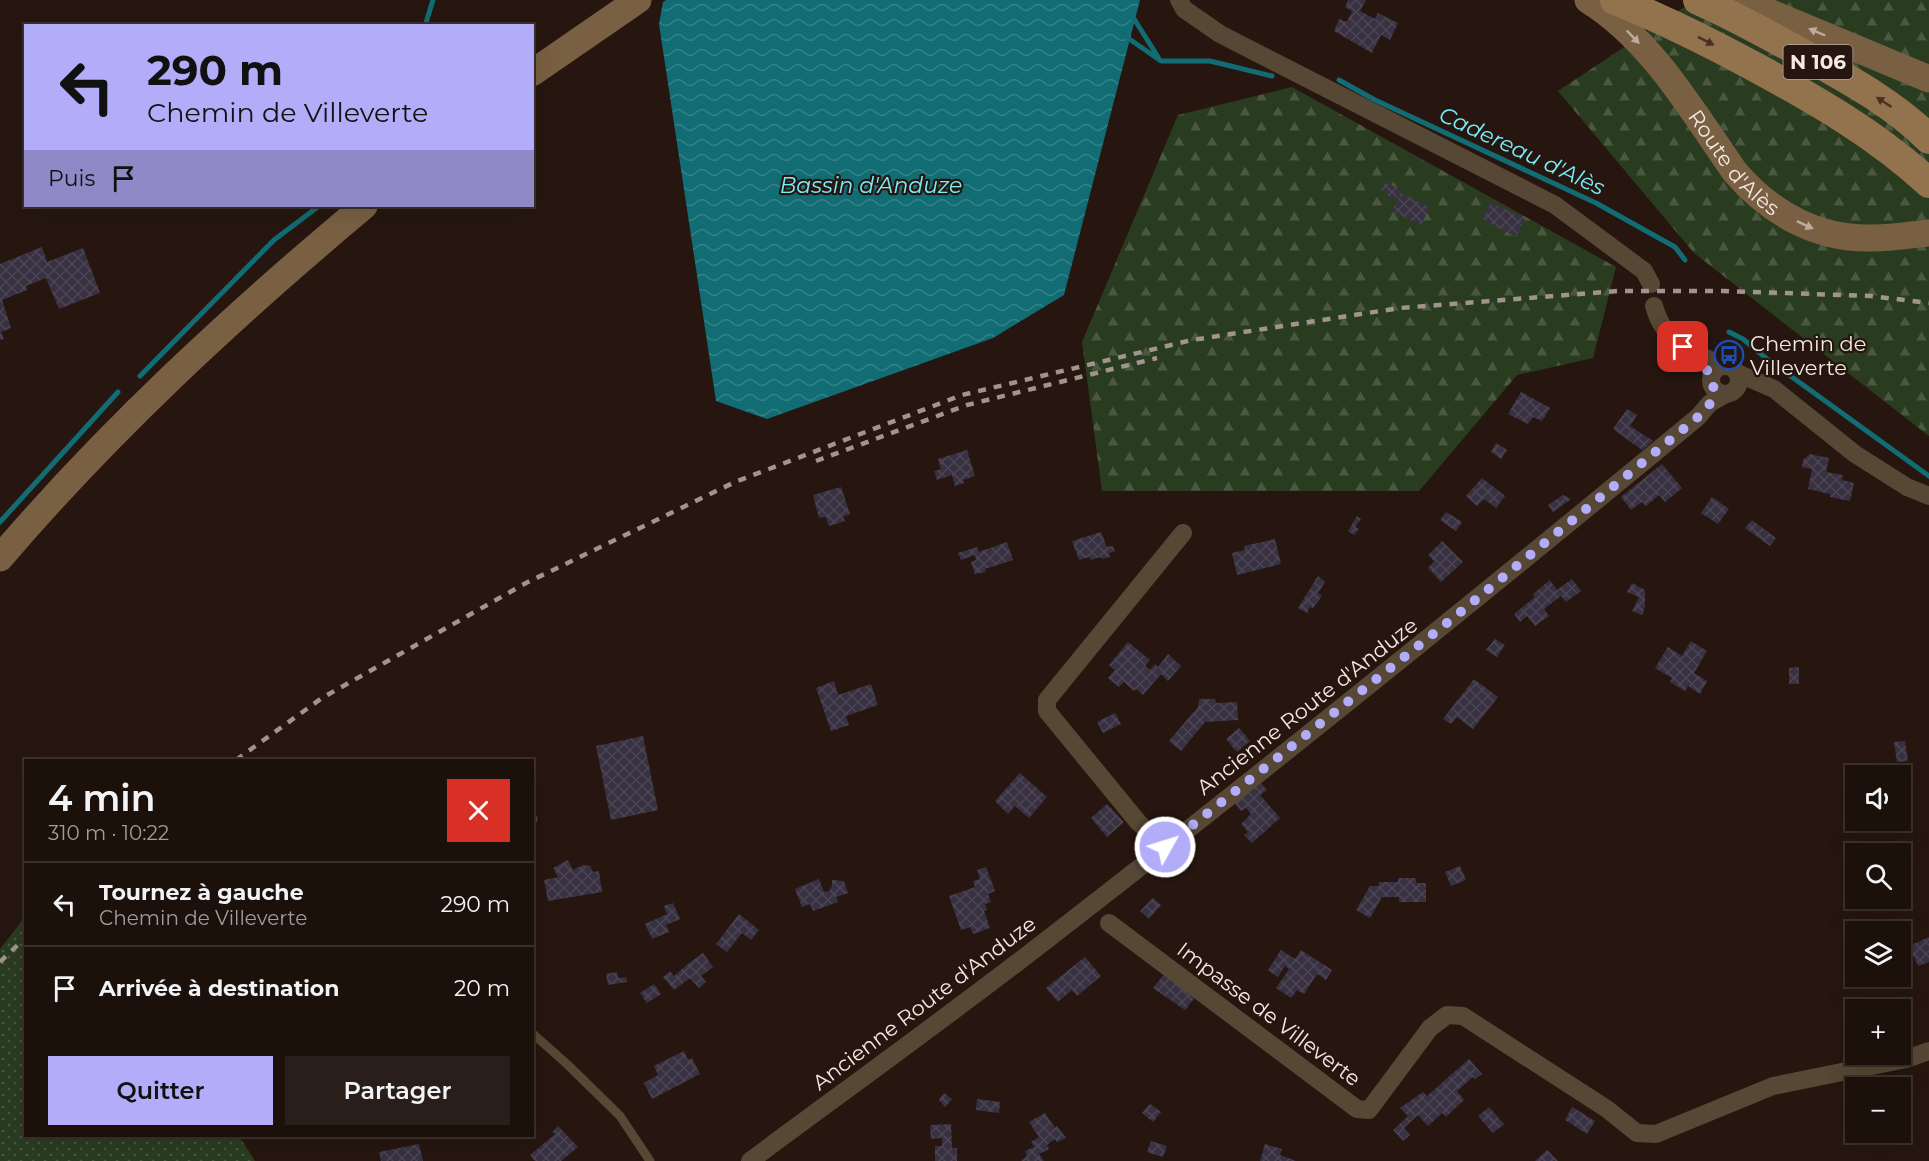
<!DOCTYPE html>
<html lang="fr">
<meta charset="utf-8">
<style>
:root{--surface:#1c100b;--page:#291e19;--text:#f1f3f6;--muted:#a09d9d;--line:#3a302c;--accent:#b3adf9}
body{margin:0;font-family:Montserrat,sans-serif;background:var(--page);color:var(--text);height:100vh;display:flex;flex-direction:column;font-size:22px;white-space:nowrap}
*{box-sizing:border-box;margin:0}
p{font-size:20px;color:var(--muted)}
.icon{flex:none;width:33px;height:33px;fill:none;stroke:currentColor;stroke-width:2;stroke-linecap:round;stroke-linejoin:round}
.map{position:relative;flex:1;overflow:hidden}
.sheet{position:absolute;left:24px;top:759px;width:510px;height:378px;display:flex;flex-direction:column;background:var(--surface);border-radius:0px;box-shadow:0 6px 24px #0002,0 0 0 2px var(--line)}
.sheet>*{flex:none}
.guide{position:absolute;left:24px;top:24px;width:510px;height:183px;border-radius:0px;box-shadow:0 6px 24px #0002,0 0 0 2px var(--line);background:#b3adf9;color:#111;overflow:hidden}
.buttons{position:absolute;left:1845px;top:765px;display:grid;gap:12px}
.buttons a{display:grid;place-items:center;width:66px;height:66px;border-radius:0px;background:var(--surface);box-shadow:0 6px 24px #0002,0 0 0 2px var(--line);font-size:30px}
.pin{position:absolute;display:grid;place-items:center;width:51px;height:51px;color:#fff;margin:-26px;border-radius:12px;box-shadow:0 3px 9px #0006}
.me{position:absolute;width:66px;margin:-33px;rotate:51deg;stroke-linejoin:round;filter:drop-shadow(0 0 4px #0008)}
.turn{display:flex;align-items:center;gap:21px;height:126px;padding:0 24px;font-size:27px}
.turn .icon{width:78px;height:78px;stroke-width:2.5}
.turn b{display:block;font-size:42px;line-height:51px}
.then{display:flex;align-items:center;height:57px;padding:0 24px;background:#0003;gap:12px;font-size:22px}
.round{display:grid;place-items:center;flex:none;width:63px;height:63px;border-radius:0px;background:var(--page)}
.overview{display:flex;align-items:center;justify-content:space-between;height:102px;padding:0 24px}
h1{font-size:36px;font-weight:600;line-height:45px}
.primary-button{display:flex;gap:12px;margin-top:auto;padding:12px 24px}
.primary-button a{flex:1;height:69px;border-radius:0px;background:var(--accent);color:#111;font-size:24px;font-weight:600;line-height:69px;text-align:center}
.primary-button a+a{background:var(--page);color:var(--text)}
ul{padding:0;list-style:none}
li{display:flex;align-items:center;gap:18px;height:84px;padding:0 24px;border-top:2px solid var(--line)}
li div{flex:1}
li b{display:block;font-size:22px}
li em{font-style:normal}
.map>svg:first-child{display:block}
.grass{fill:url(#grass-dots)}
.forest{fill:url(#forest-firs)}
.water{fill:url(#water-waves)}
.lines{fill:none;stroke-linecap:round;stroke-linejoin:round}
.stream{stroke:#116c73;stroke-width:5}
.building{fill:url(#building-cross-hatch)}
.lane{stroke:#574735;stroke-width:9}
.street{stroke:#574735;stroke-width:18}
.secondary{stroke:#796043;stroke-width:27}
.primary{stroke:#93734d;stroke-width:30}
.rail{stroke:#a1948e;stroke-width:4.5;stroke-dasharray:8 8;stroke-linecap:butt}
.oneway{fill:#bdab9b}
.oneway2{fill:#473222}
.route{stroke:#b3adf9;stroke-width:10;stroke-dasharray:0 18}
.labels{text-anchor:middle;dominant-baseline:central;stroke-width:4.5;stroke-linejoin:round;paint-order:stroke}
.shield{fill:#26160f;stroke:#b6aaa3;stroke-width:1.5}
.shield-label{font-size:20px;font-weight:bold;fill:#f4e9e3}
.street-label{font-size:21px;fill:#f4e9e3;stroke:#26160f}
.poi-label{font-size:21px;fill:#f4e9e3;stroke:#26160f;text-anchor:start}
.water-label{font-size:22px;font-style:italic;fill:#77effa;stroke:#26160f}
</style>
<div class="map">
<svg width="1929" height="1161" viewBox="0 0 1929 1161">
<defs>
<pattern id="grass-dots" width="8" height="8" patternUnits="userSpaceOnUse" patternTransform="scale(1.5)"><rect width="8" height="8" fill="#2a3c20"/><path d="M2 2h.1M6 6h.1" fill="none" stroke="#4a5840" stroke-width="1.8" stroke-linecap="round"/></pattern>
<pattern id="forest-firs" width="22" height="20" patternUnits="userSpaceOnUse" patternTransform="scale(1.5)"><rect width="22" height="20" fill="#2a3c20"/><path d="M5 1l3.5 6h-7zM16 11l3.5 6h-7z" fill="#4a5840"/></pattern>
<pattern id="water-waves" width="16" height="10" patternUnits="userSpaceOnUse" patternTransform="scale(1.5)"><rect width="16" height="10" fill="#116c73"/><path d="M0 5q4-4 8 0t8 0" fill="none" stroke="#348187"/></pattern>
<pattern id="building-cross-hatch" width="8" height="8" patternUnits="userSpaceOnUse" patternTransform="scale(1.5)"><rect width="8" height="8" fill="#383142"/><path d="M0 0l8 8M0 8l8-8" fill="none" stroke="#4c4554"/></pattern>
</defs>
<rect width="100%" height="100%" fill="#26160f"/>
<path class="grass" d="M25 917 26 1136H239L255 1161H0V949Z"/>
<g class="forest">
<path d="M1695 0H1929V436L1694 253 1558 91Z"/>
<path d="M1292 87 1616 267 1593 358 1517 375 1419 491H1102L1082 342 1178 115Z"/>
</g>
<path class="water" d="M666 0H1140L1064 295 993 338 767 419 716 401 659 24 663 2Z"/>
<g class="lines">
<g class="stream">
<path d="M1131 14 1158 57"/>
<path d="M425 26 433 0"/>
<path d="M1125 36 1161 61H1210L1272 76"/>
<path d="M1339 80 1375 100 1596 203 1675 247 1685 260"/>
<path d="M1729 332 1743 339 1767 359 1929 476"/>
<path d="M140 376 274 240 319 206"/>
<path d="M0 522 118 392"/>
</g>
</g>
<g class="building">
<path d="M1348 0H1366L1360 11 1375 19 1378 13 1398 23 1390 40 1381 35 1372 53 1334 31 1339 19 1347 22 1352 11 1345 7Z"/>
<path d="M1385 182 1401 190 1395 200 1386 195 1388 193 1381 190Z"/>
<path d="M1401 193 1430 207 1421 225 1392 211Z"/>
<path d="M1491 202 1525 219 1516 237 1482 219Z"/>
<path d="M42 247 47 262 83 248 100 293 59 309 46 278 26 286 27 290 2 300 11 328 1 332 4 339 0 340V264Z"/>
<path d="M1521 392 1550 408 1542 421 1533 417 1528 424 1508 414Z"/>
<path d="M1627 409 1637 415 1630 426 1653 441 1642 450 1613 429Z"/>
<path d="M1496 443 1507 450 1501 459 1491 452Z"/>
<path d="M967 450 975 476 963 480 964 483 955 486 952 475 937 480 934 471 941 469 938 459Z"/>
<path d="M1810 454 1829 458 1826 472 1843 475 1842 480 1854 483 1850 501 1830 497V494L1808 489 1812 469 1802 467 1803 460Z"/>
<path d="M1662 464 1682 488 1665 502 1659 495 1646 506 1642 502 1631 510 1621 497Z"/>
<path d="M1482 478 1505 496 1496 508 1484 499 1477 506 1466 496Z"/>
<path d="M841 487 850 514 843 517 845 521 829 526 826 517 819 518 813 495Z"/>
<path d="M1563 495 1571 499 1553 512 1548 505Z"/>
<path d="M1712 497 1729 509 1718 524 1701 513Z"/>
<path d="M1446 512 1462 522 1456 531 1440 520Z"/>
<path d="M1357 516 1361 519 1355 527 1359 529 1354 535 1348 531Z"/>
<path d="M1752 520 1776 538 1770 546 1745 528Z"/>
<path d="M1101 532 1107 547 1113 546 1115 551 1109 553 1110 557 1102 559 1100 557 1091 560 1089 557 1079 560 1072 541Z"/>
<path d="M1275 539 1281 564 1237 575 1232 553 1245 550 1244 546Z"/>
<path d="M1442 541 1463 562 1441 582 1428 568 1434 561 1428 555Z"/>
<path d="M1007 542 1013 560 985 569 986 572 975 574 971 562 976 560 975 555 961 560 958 553 977 547 979 552Z"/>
<path d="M1318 576 1325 582 1318 593 1322 596 1313 608 1310 607 1307 613 1298 608Z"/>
<path d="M1572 579 1581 591 1566 602 1561 596 1544 609 1549 616 1535 626 1527 616 1520 622 1514 614 1535 597 1533 594 1550 580 1557 590Z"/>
<path d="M1632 583 1645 590V607L1642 615 1632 611 1639 597 1627 592Z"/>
<path d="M1495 639 1505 645 1497 657 1486 650Z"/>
<path d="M1691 641 1707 651 1694 673 1707 681 1700 694 1688 686 1685 691 1670 682 1672 678 1655 668 1668 647 1682 656Z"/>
<path d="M1128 642 1150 660 1145 666 1150 670 1155 664 1158 667 1168 654 1181 666 1168 681 1161 674 1143 695 1136 689 1134 691 1124 682 1119 687 1108 678 1115 670 1109 665Z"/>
<path d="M1799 667V684H1789V668Z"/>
<path d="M1474 679 1498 697 1473 729 1457 717 1451 724 1443 719Z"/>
<path d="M834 681 838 695 871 684 878 705 846 716 849 725 831 731 816 688Z"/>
<path d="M1199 699H1215L1216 703 1237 702 1238 720 1205 722 1181 751 1169 741 1198 707Z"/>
<path d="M1115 713 1121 724 1103 733 1097 722Z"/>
<path d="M1239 728 1250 741 1237 752 1226 739Z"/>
<path d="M643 736 658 810 611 820 596 746Z"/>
<path d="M1905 741 1908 761 1897 762 1894 742Z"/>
<path d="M1020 773 1047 797 1029 818 1015 806 1008 814 995 801Z"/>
<path d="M1260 782 1267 790 1260 795 1280 818 1252 843 1244 835 1248 832 1241 824 1251 814 1246 808 1241 811 1234 802Z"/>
<path d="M1107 804 1124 822 1107 837 1091 818Z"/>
<path d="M568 860 573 870 583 865 590 866 593 872 599 871 602 892 548 901 544 880 558 877 553 868Z"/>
<path d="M1460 866 1466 880 1451 886 1445 872Z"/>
<path d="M986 867 995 891 988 894 991 902 985 904 987 910 984 911 990 928 973 934 970 927 961 930 949 896 975 887 973 881 980 879 977 870Z"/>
<path d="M1398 878H1416V883H1426V902H1399V897H1382L1370 918 1356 910 1370 886H1379V882H1398Z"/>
<path d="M819 879 824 892 829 891 832 886V880L844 881 848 893 836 897 838 902 813 911 810 904 802 907 795 889Z"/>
<path d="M1153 898 1161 905 1149 919 1140 911Z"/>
<path d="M673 903 680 919 666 925 669 932 652 939 645 924 667 914 664 906Z"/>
<path d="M739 914 759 930 751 940 742 933 727 952 716 944Z"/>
<path d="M1929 937V962L1918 966 1909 946Z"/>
<path d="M1281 950 1295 959 1301 950 1332 970 1326 980 1317 974 1304 994 1297 990 1291 998 1276 988 1289 969 1285 966 1278 977 1268 970Z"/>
<path d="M703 953 713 967 701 976 706 982 699 988 690 978 674 990 663 977 670 971 674 976 689 963Z"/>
<path d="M1085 957 1101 976 1077 996 1072 990 1058 1002 1046 988Z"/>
<path d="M617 972 618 978 626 977 627 982 608 985 606 974Z"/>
<path d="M1165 973 1196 996 1185 1010 1153 988Z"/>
<path d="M654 984 661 994 647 1003 640 993Z"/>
<path d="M684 1051 688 1060 692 1058 700 1074 652 1099 644 1083 658 1075 654 1066Z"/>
<path d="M1469 1059 1482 1074 1475 1079 1473 1077 1457 1091 1464 1100 1446 1117 1442 1113 1428 1126 1418 1115 1404 1128 1410 1135 1403 1141 1393 1130 1408 1116 1400 1108 1423 1092 1427 1096Z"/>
<path d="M944 1093 952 1099 945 1107 939 1100Z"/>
<path d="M977 1099 1000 1102 999 1113 976 1110Z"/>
<path d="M1150 1104 1161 1112 1153 1122 1142 1113Z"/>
<path d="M1489 1107 1504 1124 1493 1133 1478 1116Z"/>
<path d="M1572 1107 1595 1121 1587 1134 1565 1120Z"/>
<path d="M1045 1113 1055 1128 1057 1126 1066 1138 1057 1142 1055 1139 1047 1145 1049 1149 1039 1154 1044 1161H1021L1027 1156 1025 1151 1034 1147 1031 1142 1039 1137 1029 1122Z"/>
<path d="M951 1124 952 1148H957V1161H935V1146H942V1138L931 1139 930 1125Z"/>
<path d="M558 1126 578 1147 561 1161H535L530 1155 555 1134 552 1132Z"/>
<path d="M1151 1141 1167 1146 1163 1157 1147 1152Z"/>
<path d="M419 1144 423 1161H381L379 1152Z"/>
<path d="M1265 1144 1282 1149 1280 1155 1296 1161H1260Z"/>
<path d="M1547 1150 1558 1161H1535Z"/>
</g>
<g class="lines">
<g class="lane">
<path d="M532 821 533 819"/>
<path d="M532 1033 568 1065 620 1116 650 1161"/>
</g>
<g class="street">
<path d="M1179 0 1184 9 1220 34 1555 205 1644 271 1651 284"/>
<path d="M1654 306C1664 343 1693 354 1726 366"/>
<circle cx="1725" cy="380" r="14"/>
<path d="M1737 373 1774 389 1855 454 1907 487 1929 496"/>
<path d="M1165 847 1138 822 1047 711V700L1183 533"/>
<path d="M1109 923 1357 1109 1369 1110 1430 1028 1447 1015 1463 1016 1607 1109 1637 1133 1656 1134 1773 1086 1906 1059 1929 1051"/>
<path d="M750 1161C839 1095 929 1030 1018 962 1248 785 1474 602 1698 417L1710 403 1726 394"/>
</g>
<g class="secondary">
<path id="s1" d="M1588 0C1652 40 1692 111 1735 172 1770 213 1818 240 1873 238 1892 238 1910 235 1929 233"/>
<path d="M1740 0 1929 79"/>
<path d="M532 73 638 0"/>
<path d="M0 558C110 429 235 314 364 206"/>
</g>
<g class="primary">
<path d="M1615 0C1663 19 1709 42 1755 67 1816 100 1877 135 1929 183"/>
<path d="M1698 0C1737 17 1774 38 1812 59 1853 82 1895 105 1929 139"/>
</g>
<g class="rail">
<path d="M816 461 967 405 1157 358"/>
<path d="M236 760 322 698 526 583 735 482 962 395 1192 340 1400 308 1618 291H1725L1871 296 1929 303"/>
<path d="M0 962 26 937"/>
</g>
</g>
<defs><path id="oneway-solid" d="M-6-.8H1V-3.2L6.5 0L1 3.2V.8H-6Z" transform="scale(1.5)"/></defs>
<g class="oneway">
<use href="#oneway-solid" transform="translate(1817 32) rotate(-157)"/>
<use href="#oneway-solid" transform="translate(1633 37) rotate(46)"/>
<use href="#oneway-solid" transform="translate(1805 225) rotate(25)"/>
</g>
<g class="oneway2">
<use href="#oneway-solid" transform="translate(1706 41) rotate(27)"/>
<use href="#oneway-solid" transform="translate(1884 102) rotate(-147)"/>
</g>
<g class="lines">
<path class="route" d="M1165 847 1457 615 1698 417C1702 412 1708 407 1711 402 1721 382 1700 356 1683 347"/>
</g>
<defs>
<g id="bus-ring" transform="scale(1.5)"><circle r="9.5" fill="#26160f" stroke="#1a4fb4" stroke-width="1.5"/><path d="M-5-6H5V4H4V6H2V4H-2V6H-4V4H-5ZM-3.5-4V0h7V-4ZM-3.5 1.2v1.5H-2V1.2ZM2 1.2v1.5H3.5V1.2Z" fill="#1a4fb4"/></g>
</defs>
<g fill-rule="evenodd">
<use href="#bus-ring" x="1729" y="355"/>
</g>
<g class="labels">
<rect class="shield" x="1783.5" y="45" width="69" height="34" rx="4.5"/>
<g class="shield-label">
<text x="1818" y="62">N 106</text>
</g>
<g class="street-label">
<text stroke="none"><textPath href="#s1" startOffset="220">Route d'Alès</textPath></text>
<text transform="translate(1307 706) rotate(-38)">Ancienne Route d'Anduze</text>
<text transform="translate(924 1003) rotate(-37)">Ancienne Route d'Anduze</text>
<text transform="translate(1269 1014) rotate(37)">Impasse de Villeverte</text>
</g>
<g class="poi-label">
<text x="1750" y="343">Chemin de<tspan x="1750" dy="24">Villeverte</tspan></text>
</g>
<g class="water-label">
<text transform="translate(1522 151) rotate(25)">Cadereau d'Alès</text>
<text x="871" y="185">Bassin d'Anduze</text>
</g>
</g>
</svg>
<div class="buttons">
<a><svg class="icon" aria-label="sound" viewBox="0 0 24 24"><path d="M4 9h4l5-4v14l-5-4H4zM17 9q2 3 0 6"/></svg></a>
<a><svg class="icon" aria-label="search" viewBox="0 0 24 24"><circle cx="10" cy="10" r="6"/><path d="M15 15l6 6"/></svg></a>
<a><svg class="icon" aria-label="layers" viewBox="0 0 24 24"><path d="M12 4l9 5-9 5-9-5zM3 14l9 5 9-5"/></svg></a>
<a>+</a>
<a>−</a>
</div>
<div class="pin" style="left:1683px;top:347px;background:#d93025"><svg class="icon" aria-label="arrive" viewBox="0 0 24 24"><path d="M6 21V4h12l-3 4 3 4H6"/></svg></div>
<svg class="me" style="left:1165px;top:847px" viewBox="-20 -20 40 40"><circle r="17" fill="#b3adf9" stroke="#fff" stroke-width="3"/><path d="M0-11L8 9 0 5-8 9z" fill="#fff"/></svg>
<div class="guide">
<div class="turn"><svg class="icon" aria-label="left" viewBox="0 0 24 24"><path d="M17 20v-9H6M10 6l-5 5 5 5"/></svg><div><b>290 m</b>Chemin de Villeverte</div></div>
<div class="then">Puis<svg class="icon" aria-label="arrive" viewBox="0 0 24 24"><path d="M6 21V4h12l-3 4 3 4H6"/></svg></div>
</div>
<section class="sheet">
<div class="overview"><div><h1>4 min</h1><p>310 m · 10:22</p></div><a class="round" style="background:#d93025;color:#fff"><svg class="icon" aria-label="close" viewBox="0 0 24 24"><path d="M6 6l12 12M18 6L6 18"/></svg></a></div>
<ul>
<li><svg class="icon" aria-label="left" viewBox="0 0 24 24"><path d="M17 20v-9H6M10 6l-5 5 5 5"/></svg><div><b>Tournez à gauche</b><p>Chemin de Villeverte</p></div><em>290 m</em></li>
<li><svg class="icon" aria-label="arrive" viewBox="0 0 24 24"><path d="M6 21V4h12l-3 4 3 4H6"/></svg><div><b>Arrivée à destination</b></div><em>20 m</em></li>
</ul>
<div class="primary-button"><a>Quitter</a><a>Partager</a></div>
</section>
</div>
